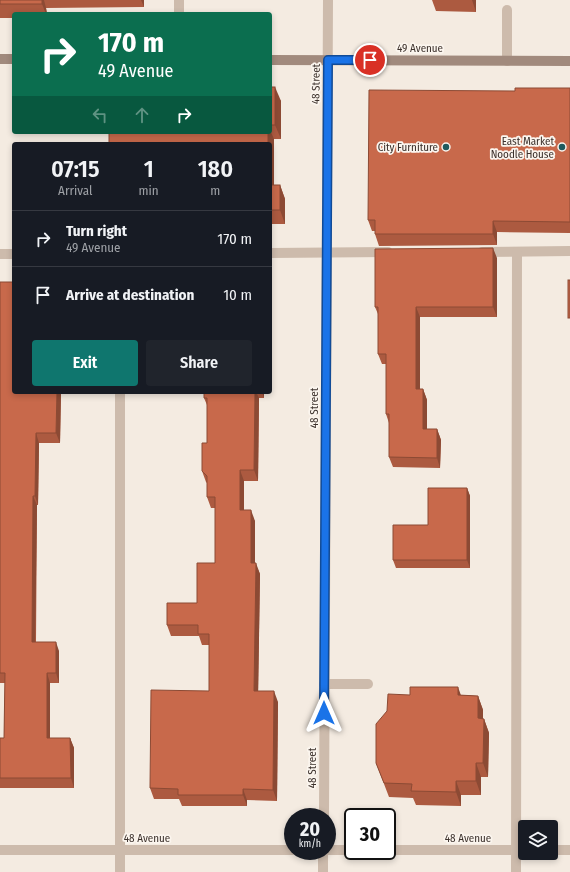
<!DOCTYPE html>
<style>
:root{--surface:#171b24;--page:#20242c;--text:#f1f3f6;--muted:#9ea1a6;--line:#363941;--accent:#0f766e}
body{margin:0;font-family:"Fira Sans Condensed",sans-serif;background:var(--page);color:var(--text);height:100vh;display:flex;flex-direction:column;font-size:15px;white-space:nowrap}
*{box-sizing:border-box;margin:0}
p{font-size:13px;color:var(--muted)}
.icon{flex:none;width:22px;height:22px;fill:none;stroke:currentColor;stroke-width:2;stroke-linecap:round;stroke-linejoin:round}
.map{position:relative;flex:1;overflow:hidden}
.side{position:absolute;left:12px;top:142px;width:260px;height:252px;display:flex;flex-direction:column;background:var(--surface);border-radius:4px;box-shadow:0 2px 6px #0003}
.side>*{flex:none}
.top-card{position:absolute;left:12px;top:12px;width:260px;height:122px;border-radius:4px;box-shadow:0 2px 6px #0003;background:#0b6e4f;color:#fff;overflow:hidden}
.fabs{position:absolute;left:518px;top:820px;display:grid;gap:8px}
.fabs a{display:grid;place-items:center;width:40px;height:40px;border-radius:4px;background:var(--surface);box-shadow:0 2px 6px #0003;font-size:20px}
.speed{position:absolute;left:284px;top:808px;display:flex;gap:8px;font-size:20px;font-weight:700;text-align:center}
.speed>*{display:grid;place-content:center;width:52px;height:52px;border-radius:50%;background:var(--surface);box-shadow:0 2px 6px #0003;line-height:1}
.speed small{font-size:10px;font-weight:400}
.speed .limit{border:2px solid #111;border-radius:6px;background:#fff;color:#111}
.pin{position:absolute;display:grid;place-items:center;width:34px;height:34px;color:#fff;margin:-17px;border:2px solid #fff;border-radius:50%;box-shadow:0 1px 4px #0007}
.me{position:absolute;width:44px;margin:-22px;rotate:0deg;stroke-linejoin:round;filter:drop-shadow(0 0 3px #0008)}
.turn{display:flex;align-items:center;gap:14px;height:84px;padding:0 20px;font-size:18px}
.turn .icon{width:52px;height:52px;stroke-width:2.5}
.turn b{display:block;font-size:28px;line-height:34px}
.lanes{display:flex;align-items:center;height:38px;padding:0 20px;background:#0003;justify-content:center;gap:20px;direction:ltr}
.lanes .off{opacity:.35}
.eta{display:flex;justify-content:space-evenly;align-items:center;height:68px;text-align:center}
.eta b{font-size:24px;font-weight:600;line-height:28px}
.button{display:flex;gap:8px;margin-top:auto;padding:8px 20px}
.button a{flex:1;height:46px;border-radius:4px;background:var(--accent);color:#fff;font-size:16px;font-weight:600;line-height:46px;text-align:center}
.button a+a{background:var(--page);color:var(--text)}
ul{padding:0;list-style:none}
li{display:flex;align-items:center;gap:12px;height:56px;padding:0 20px;border-top:1px solid var(--line)}
li div{flex:1}
li b{display:block;font-size:15px}
li em{font-style:normal}
.map>svg:first-child{display:block}
.lines{fill:none;stroke-linecap:round;stroke-linejoin:round}
.lane{stroke:#cdbbac;stroke-width:10}
.street{stroke:#cdbbac;stroke-width:10}
.secondary{stroke:#a18a7d;stroke-width:10}
.wall{fill:#ac5a40}
.shaded-wall{fill:#8c4a34}
.building{fill:#c8694b;stroke:#8c4a34}
.route-casing{stroke:#114b97;stroke-width:10}
.route{stroke:#1a73e8;stroke-width:7}
.poi-dot{fill:#1f5a5e;stroke:#fbf5ee;stroke-width:1.5}
.labels{text-anchor:middle;dominant-baseline:central;stroke-width:3.5;stroke-linejoin:round;paint-order:stroke}
.street-label{font-size:11px;fill:#3b302b;stroke:#fbf5ee}
.poi-label{font-size:11px;fill:#3b302b;stroke:#fbf5ee;text-anchor:end}
</style>
<div class="map">
<svg width="570" height="872" viewBox="0 0 570 872">
<rect width="100%" height="100%" fill="#f4ebe1"/>
<g class="lines">
<g class="lane">
<path d="M179 0V14"/>
<path d="M507 10V61"/>
<path d="M482 252 570 251"/>
<path d="M270 253 388 252"/>
<path d="M0 254H14"/>
<path d="M324 684H368"/>
<path d="M120 872V392"/>
<path d="M516 872 517 252"/>
</g>
<g class="street">
<path d="M324 817 328 0"/>
<path d="M0 850H293"/>
<path d="M327 850H353"/>
<path d="M387 850H525"/>
<path d="M551 850H570"/>
<path d="M323 851V872"/>
</g>
<g class="secondary">
<path d="M0 59H14"/>
<path d="M270 60 570 61"/>
</g>
</g>
<g class="wall">
<path d="M0 0H144V7L46 8 47 14H14V18H0Z"/>
<path d="M432 0H476V12L436 11Z"/>
<path d="M270 87 281 101V139H274V185H280L285 199V224H270Z"/>
<path d="M570 88V233L497 232V245L379 246 375 234V231H372L368 220 515 91Z"/>
<path d="M497 258V317H420V389H423L427 400V429H437L441 440 440 468 393 467 389 457V423L386 414V364H382L378 354V314L375 307Z"/>
<path d="M0 282 61 392 60 443H39L38 505H37L36 642 59 651V683H50V738H70L74 748V788H0V738H4L5 683H0Z"/>
<path d="M204 392H264V398H259L258 481H244V510L255 521V563L260 574 258 691 278 702 277 801 247 800V806H182L179 799H154L150 788 209 691V645H202L199 636H171L167 625 197 603 215 563V508H211L207 497V483L206 482 202 471 207 443V405L204 398Z"/>
<path d="M467 488 470 496V568H396L393 560Z"/>
<path d="M461 695 478 696 483 710V719H484L489 733 488 777H481V795H461V806L416 805 413 798 389 797 376 763Z"/>
</g>
<g class="shaded-wall">
<path d="M42 0H44L46 8 47 14H46L42 4Z"/>
<path d="M141 0H144V7Z"/>
<path d="M472 0H476V12Z"/>
<path d="M275 87 281 101V139L275 125Z"/>
<path d="M270 130 274 139V199L270 190V144H268V132H270Z"/>
<path d="M280 185 285 199V224L280 210Z"/>
<path d="M493 221 497 232V245L493 234Z"/>
<path d="M493 248 497 258V317L493 307Z"/>
<path d="M416 307 420 317V400L416 389Z"/>
<path d="M423 389 427 400V440L423 429Z"/>
<path d="M57 392H61L60 443 56 433Z"/>
<path d="M255 392H256L259 398 258 481 254 470Z"/>
<path d="M262 392H264V398Z"/>
<path d="M437 429 441 440 440 468 437 458Z"/>
<path d="M36 433 39 443 38 505 35 496Z"/>
<path d="M240 470 244 481V521L240 510Z"/>
<path d="M467 488 470 496V568L467 560Z"/>
<path d="M33 496 37 505 35 651 32 642Z"/>
<path d="M251 510 255 521V574L251 563Z"/>
<path d="M256 563 260 574 258 702 254 691Z"/>
<path d="M56 642 59 651V683L56 673Z"/>
<path d="M47 673 50 683V748L47 738Z"/>
<path d="M458 687 463 701 458 695Z"/>
<path d="M274 691 278 702 277 801 273 790Z"/>
<path d="M478 696 483 710V732L478 718Z"/>
<path d="M484 719 489 733 488 777 483 763Z"/>
<path d="M70 738 74 748V788L71 778Z"/>
<path d="M476 763 481 777V795L476 781Z"/>
<path d="M456 781 461 795V806L456 792Z"/>
<path d="M243 789 247 800V806L243 795Z"/>
</g>
<g class="building">
<rect x="0" y="0" width="42" height="4"/>
<rect x="270" y="87" width="5" height="38"/>
<path d="M515 88H570V222L493 221V234H375V220H368L369 90 515 91Z"/>
<rect x="109" y="132" width="159" height="12"/>
<rect x="270" y="185" width="10" height="25"/>
<path d="M493 248V307H416V389H423V429H437V458L389 457V414H386V354H378V307H375V249Z"/>
<rect x="568" y="280" width="2" height="38"/>
<path d="M0 282H14V392H57L56 433H36L35 496H33L32 642H56V673H47V738H70L71 778H0V738H4L5 673H0Z"/>
<path d="M204 392H255L254 470H240V510H251V563H256L254 691H274L273 790 243 789V795H178V789L150 788 151 690 209 691V634H198V625H167V603H197V563H215V497H207V476L202 471V443H207V398H204Z"/>
<path d="M428 488H467V560H393V525H428Z"/>
<path d="M410 687H458V695L478 696V718L484 719 483 763H476V781H456V792L411 791 412 784 384 783 376 763V724L387 711 388 694 410 695Z"/>
</g>
<g class="lines">
<g class="route-casing">
<path id="route" d="M324 713 328 60H370"/>
</g>
<use href="#route" class="route"/>
</g>
<g class="poi-dot">
<circle cx="446" cy="147" r="4"/>
<circle cx="562" cy="147" r="4"/>
</g>
<g class="labels">
<g class="street-label">
<text x="420" y="48">49 Avenue</text>
<text transform="translate(316 84) rotate(-89)">48 Street</text>
<text transform="translate(314 408) rotate(-90)">48 Street</text>
<text transform="translate(312 768) rotate(-90)">48 Street</text>
<text x="147" y="838">48 Avenue</text>
<text x="468" y="838">48 Avenue</text>
</g>
<g class="poi-label">
<text x="554" y="141">East Market<tspan x="554" dy="13">Noodle House</tspan></text>
<text x="438" y="147">City Furniture</text>
</g>
</g>
</svg>
<div class="fabs">
<a><svg class="icon" aria-label="layers" viewBox="0 0 24 24"><path d="M12 4l9 5-9 5-9-5zM3 14l9 5 9-5"/></svg></a>
</div>
<div class="speed"><div>20<small>km/h</small></div><div class="limit">30</div></div>
<div class="pin" style="left:370px;top:60px;background:#d93025"><svg class="icon" aria-label="arrive" viewBox="0 0 24 24"><path d="M6 21V4h12l-3 4 3 4H6"/></svg></div>
<svg class="me" style="left:324px;top:713px" viewBox="-20 -20 40 40"><path d="M0-17L14 15 0 8-14 15z" fill="#1a73e8" stroke="#fff" stroke-width="4"/></svg>
<div class="top-card">
<div class="turn"><svg class="icon" aria-label="right" viewBox="0 0 24 24"><path d="M7 20v-9h11M14 6l5 5-5 5"/></svg><div><b>170 m</b>49 Avenue</div></div>
<div class="lanes"><svg class="icon off" aria-label="left" viewBox="0 0 24 24"><path d="M17 20v-9H6M10 6l-5 5 5 5"/></svg><svg class="icon off" aria-label="ahead" viewBox="0 0 24 24"><path d="M12 20V5M6 11l6-6 6 6"/></svg><svg class="icon" aria-label="right" viewBox="0 0 24 24"><path d="M7 20v-9h11M14 6l5 5-5 5"/></svg></div>
</div>
<section class="side">
<div class="eta">
<div><b>07:15</b><p>Arrival</p></div>
<div><b>1</b><p>min</p></div>
<div><b>180</b><p>m</p></div>
</div>
<ul>
<li><svg class="icon" aria-label="right" viewBox="0 0 24 24"><path d="M7 20v-9h11M14 6l5 5-5 5"/></svg><div><b>Turn right</b><p>49 Avenue</p></div><em>170 m</em></li>
<li><svg class="icon" aria-label="arrive" viewBox="0 0 24 24"><path d="M6 21V4h12l-3 4 3 4H6"/></svg><div><b>Arrive at destination</b></div><em>10 m</em></li>
</ul>
<div class="button"><a>Exit</a><a>Share</a></div>
</section>
</div>
